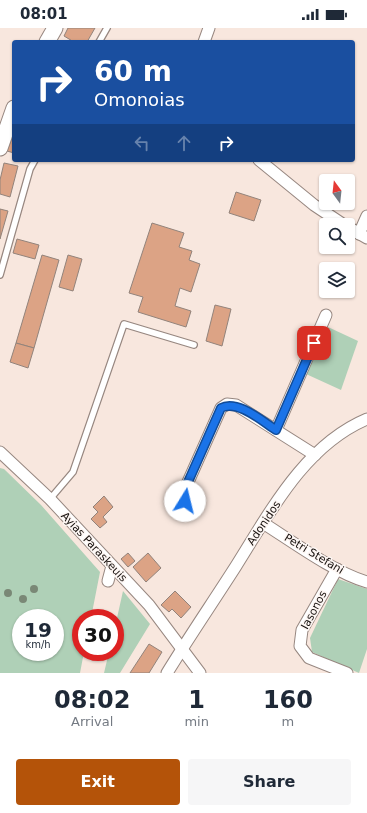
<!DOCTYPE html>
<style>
:root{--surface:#fff;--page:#f6f6f7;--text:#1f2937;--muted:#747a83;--accent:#b45309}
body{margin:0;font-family:"DejaVu Sans",sans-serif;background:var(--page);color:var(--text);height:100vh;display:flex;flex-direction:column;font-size:15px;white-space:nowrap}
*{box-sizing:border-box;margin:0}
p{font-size:13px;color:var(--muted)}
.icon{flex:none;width:22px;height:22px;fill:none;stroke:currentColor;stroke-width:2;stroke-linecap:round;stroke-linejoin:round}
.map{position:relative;height:645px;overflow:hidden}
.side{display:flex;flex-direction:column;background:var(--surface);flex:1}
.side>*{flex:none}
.banner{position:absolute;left:12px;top:12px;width:343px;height:122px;border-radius:4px;box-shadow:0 1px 3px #0004;background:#1a4fa0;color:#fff;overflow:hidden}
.needle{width:26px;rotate:345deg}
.fabs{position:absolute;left:319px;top:146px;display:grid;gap:8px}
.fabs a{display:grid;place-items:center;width:36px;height:36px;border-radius:4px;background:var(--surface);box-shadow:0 1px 3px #0004;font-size:20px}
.speed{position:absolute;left:12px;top:581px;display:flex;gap:8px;font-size:20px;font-weight:700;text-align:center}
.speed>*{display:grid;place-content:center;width:52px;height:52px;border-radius:50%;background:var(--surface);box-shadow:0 1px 3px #0004;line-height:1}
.speed small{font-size:10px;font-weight:400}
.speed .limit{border:6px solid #d22;background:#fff;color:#111}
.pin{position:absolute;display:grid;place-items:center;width:34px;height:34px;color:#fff;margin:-17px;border-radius:8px;box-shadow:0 2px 6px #0006}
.me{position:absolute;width:44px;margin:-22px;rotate:9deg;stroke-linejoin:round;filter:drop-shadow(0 0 3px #0008)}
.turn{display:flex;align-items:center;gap:14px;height:84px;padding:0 16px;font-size:18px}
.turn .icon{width:52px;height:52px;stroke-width:2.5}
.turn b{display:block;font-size:28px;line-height:34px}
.lanes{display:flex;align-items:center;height:38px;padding:0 16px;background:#0003;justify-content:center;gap:20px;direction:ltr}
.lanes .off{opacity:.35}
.eta{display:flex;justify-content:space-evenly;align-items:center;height:68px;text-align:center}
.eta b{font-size:24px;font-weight:600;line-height:28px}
.action{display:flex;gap:8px;margin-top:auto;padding:8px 16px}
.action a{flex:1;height:46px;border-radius:4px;background:var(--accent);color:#fff;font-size:16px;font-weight:600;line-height:46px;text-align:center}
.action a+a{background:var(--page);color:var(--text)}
.status{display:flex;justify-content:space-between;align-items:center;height:28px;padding:0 20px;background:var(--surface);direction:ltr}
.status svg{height:11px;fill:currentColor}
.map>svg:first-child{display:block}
.green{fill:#afd0b7;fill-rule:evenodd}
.building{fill:#dca385;stroke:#92837b}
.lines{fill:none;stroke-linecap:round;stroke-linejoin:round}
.lane-casing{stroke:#978780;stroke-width:8}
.street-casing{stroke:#978780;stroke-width:13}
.secondary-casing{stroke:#978780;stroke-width:17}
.lane{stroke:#fff;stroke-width:5.5}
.street{stroke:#fff;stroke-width:11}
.secondary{stroke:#fff;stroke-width:15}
.tree{fill:#7a8876}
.route-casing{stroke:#114b97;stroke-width:10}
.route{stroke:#1a73e8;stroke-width:7}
.labels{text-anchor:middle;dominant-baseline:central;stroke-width:3;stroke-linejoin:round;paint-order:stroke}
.street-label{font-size:11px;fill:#16100d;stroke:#fdf6f3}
</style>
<div class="status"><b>08:01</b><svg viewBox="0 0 49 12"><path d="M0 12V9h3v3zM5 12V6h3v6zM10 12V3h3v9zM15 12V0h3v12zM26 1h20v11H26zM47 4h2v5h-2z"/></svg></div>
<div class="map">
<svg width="367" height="645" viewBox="0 0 367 645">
<rect width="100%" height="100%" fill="#f8e7de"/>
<g class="green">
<path d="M328 299 358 313 341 362 306 346Z"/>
<path d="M0 440 4 441 41 477 100 544 91 590H81V624H84L80 645H0ZM21 590H55V624H21Z"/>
<path d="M338 551 367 561V621L359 645 312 624 310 610Z"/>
<path d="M123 563 150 596 120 645H104L109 624H115V599Z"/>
</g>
<g class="building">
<path d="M68 0H95L87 14H74L64 8Z"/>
<path d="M14 105V125L7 123Z"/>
<path d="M4 135 18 138 10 169 0 166V152Z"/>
<path d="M236 164 261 172 254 193 229 185Z"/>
<path d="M0 181 8 183 0 211Z"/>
<path d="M152 195 184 205 179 219 192 223 189 232 200 236 191 264 180 260 175 278 191 283 186 299 138 284 143 269 129 265Z"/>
<path d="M17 211 39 217 35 231 13 225Z"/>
<path d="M42 227 59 232 34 320 16 315Z"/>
<path d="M68 227 82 231 73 263 59 259Z"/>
<path d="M215 277 231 281 222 318 206 313Z"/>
<path d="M16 315 34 320 28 340 10 334Z"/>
<path d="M104 468 113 479 103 489 107 494 100 500 91 491 98 484 93 479Z"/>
<path d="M128 525 135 533 128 539 121 531Z"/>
<path d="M148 525 161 540 146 554 133 539Z"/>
<path d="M175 563 191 579 181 590 172 581 169 584 161 577Z"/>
<path d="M149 616 162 624 149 645H130Z"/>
</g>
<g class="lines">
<g class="lane-casing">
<g id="lane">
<path d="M99 14 107 0"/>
<path d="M0 247 30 141 35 132"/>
<path d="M50 471 73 444 124 296 194 317"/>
</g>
</g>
<g class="street-casing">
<g id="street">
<path d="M204 14 209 0"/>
<path d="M259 132 314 177 344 197"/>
<path d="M348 199 367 210"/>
<path d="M359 206 367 188"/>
<path d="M276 402 326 287"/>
<path d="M0 424 50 471 149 577 200 645"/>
<path d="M194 484 185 473 184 463 221 380 227 376 236 377 315 427"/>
<path d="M263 495C293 514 335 545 367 554"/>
<path d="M337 541 302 602 300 618 309 630 347 645"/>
<path d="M108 553 112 538"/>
<path d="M167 645C189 609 213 574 236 538 270 484 305 417 367 391"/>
</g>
</g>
<g class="secondary-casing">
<g id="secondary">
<path d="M47 14 55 0"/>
<path d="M0 120 14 80"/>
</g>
</g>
<use href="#lane" class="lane"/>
<use href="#street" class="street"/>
<use href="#secondary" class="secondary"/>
</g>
<g class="tree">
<circle cx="34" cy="561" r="4"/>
<circle cx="8" cy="565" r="4"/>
<circle cx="23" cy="571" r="4"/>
</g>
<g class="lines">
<g class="route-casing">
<path id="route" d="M185 473 184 463 221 380C237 371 262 393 276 402L314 315"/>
</g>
<use href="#route" class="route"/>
</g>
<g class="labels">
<g class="street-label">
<text transform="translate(264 495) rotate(-56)">Adonidos</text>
<text transform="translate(94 519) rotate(47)">Ayias Paraskeuis</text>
<text transform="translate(314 526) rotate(31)">Petri Stefani</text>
<text transform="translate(314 582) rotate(-62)">Iasonos</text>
</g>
</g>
</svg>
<div class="fabs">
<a><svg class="needle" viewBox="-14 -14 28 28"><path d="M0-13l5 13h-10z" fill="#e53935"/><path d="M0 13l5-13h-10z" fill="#747a83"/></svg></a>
<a><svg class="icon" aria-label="search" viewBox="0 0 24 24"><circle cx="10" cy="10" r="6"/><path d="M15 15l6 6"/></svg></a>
<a><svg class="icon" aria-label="layers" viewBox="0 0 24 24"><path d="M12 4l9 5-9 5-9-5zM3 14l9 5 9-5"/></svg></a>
</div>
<div class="speed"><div>19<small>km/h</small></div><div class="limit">30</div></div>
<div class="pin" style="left:314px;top:315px;background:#d93025"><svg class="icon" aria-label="arrive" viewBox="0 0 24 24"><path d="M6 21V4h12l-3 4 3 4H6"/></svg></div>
<svg class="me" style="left:185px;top:473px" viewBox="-20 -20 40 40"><circle r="19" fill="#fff"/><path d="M0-13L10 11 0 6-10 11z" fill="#1a73e8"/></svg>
<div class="banner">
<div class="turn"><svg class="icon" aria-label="right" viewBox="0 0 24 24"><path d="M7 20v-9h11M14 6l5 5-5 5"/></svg><div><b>60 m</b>Omonoias</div></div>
<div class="lanes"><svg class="icon off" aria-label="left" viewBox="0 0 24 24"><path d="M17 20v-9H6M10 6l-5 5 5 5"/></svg><svg class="icon off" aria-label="ahead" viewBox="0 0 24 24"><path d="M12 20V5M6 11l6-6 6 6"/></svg><svg class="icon" aria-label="right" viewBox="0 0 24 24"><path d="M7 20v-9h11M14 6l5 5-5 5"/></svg></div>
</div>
</div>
<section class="side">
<div class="eta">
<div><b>08:02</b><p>Arrival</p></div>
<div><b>1</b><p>min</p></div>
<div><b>160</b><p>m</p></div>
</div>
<div class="action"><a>Exit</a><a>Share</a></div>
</section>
